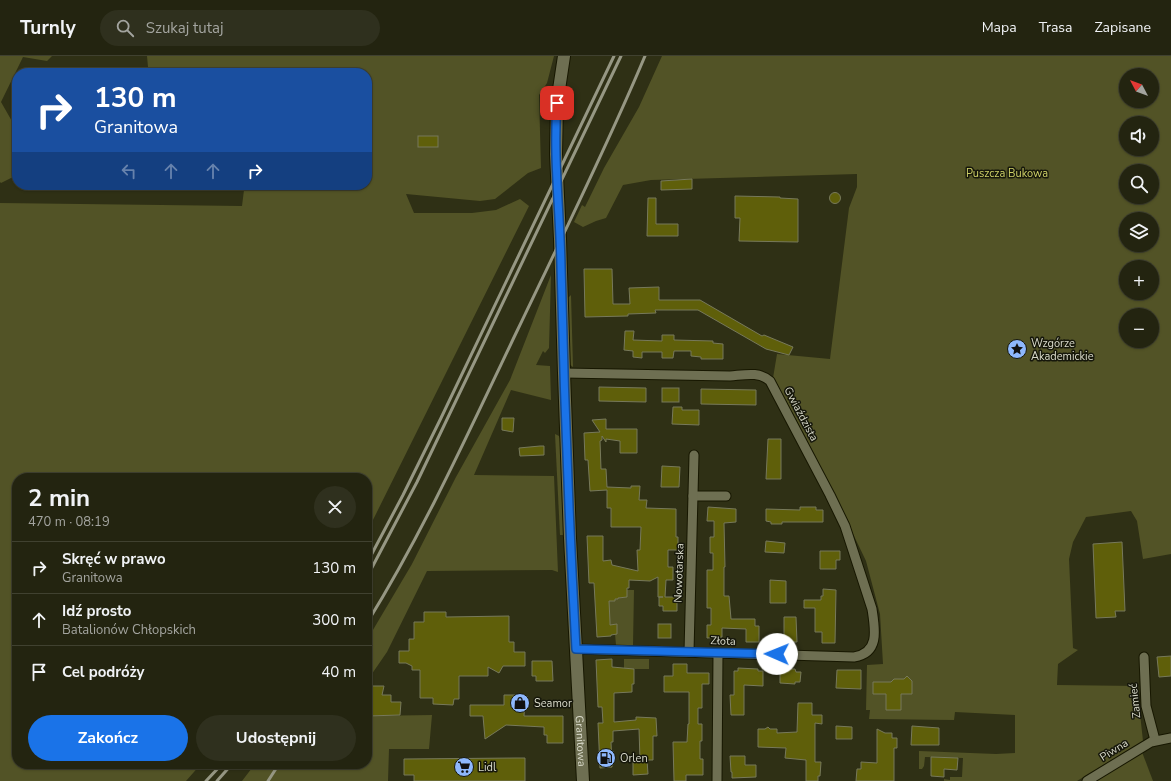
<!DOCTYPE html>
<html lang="pl">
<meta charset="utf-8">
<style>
:root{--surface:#232410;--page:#2f301e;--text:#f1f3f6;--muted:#a3a49f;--line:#404130;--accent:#1a73e8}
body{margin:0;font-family:"Nunito Sans",sans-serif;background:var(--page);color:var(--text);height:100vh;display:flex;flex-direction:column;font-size:15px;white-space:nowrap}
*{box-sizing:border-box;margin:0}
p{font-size:13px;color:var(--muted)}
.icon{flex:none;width:22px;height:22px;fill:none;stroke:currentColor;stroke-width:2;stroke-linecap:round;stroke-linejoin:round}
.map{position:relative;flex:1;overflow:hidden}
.details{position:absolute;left:12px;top:417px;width:360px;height:296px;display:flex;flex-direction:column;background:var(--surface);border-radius:16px;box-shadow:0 1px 3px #0004,0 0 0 1px var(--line)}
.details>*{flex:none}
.top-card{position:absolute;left:12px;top:12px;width:360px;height:122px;border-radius:16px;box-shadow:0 1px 3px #0004,0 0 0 1px var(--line);background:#1a4fa0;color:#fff;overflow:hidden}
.needle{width:26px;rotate:311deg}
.fabs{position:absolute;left:1119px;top:12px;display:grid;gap:8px}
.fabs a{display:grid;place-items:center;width:40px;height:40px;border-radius:50%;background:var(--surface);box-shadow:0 1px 3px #0004,0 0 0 1px var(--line);font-size:20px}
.pin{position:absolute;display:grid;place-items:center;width:34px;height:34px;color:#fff;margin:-17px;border-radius:8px;box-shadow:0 2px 6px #0006}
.me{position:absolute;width:44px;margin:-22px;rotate:271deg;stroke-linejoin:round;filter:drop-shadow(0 0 3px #0008)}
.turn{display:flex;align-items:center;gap:14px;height:84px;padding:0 16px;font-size:18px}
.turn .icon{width:52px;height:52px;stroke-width:2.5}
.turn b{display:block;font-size:28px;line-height:34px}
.lanes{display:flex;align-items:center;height:38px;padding:0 16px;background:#0003;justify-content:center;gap:20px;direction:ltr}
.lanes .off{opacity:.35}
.round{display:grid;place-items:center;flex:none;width:42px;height:42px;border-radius:21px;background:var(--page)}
.head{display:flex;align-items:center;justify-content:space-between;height:68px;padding:0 16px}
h1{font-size:24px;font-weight:700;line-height:30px}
.action{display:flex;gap:8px;margin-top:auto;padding:8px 16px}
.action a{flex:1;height:46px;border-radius:24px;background:var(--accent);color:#fff;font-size:16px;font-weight:700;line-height:46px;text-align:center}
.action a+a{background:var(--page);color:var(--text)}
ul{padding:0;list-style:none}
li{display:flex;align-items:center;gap:12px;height:52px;padding:0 16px;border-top:1px solid var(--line)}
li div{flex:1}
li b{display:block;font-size:15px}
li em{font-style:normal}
header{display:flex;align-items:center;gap:24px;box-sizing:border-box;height:56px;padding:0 20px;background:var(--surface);border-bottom:1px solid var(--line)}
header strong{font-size:19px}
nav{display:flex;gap:22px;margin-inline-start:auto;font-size:14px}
.search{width:280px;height:36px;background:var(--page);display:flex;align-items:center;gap:10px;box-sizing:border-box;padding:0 14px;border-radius:22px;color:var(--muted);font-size:15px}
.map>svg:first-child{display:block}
.green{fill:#525326;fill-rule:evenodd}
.building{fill:#5f5f0a;stroke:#77795b}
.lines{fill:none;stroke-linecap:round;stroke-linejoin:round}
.street-casing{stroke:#171700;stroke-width:11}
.secondary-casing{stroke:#171700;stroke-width:14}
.street{stroke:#6e6f52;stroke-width:9}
.secondary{stroke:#6e6f52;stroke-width:12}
.rail{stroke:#969783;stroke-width:3}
.route-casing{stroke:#114b97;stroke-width:10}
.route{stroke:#1a73e8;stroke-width:7}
.labels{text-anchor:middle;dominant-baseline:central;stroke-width:3;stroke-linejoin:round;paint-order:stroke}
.park-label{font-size:11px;fill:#ced067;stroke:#16170b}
.poi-label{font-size:11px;fill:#dadbcb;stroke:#16170b;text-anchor:start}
.street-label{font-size:11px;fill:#dadbcb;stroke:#16170b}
</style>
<header>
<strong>Turnly</strong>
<div class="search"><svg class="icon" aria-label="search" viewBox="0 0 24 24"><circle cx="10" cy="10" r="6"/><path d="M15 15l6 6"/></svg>Szukaj tutaj</div>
<nav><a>Mapa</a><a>Trasa</a><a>Zapisane</a></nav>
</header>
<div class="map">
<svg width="1171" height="725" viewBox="0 0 1171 725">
<rect width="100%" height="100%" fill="#2f3015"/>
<g class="green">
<path d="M0 0H52L47 5 23 1 1 46 17 74V119L1 127 0 126Z"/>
<path d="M147 0H554L547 27 539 39 541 112 528 117 495 143 480 145 406 138 414 157H472L496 154 520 143 529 150 367 476V422H17V708H201L186 725H0V147L242 150 244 134 171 130V129H367V17H151L148 11Z"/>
<path d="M662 0H1171V498L1143 503 1137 465 1131 455 1086 461 1073 486 1069 503 1073 592 1078 594 1058 608 1057 629 1137 630 1143 685 1077 725H944V723L950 724V721H962L963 702 925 701 924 710 922 713H919V695L996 698 1015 697V659L955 656 954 664 869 663 870 654H866L867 609 883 608 880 558 866 505 844 459 803 376 773 322 777 298 830 303 849 152 857 131V118L651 124 623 129 606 162 596 165 583 171 574 166 582 149 585 151 604 112 639 51ZM1126 19H1152V45H1126ZM1126 67H1152V93H1126ZM1126 115H1152V141H1126ZM1126 163H1152V189H1126ZM1126 211H1152V237H1126ZM1126 259H1152V285H1126Z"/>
<path d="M551 219 549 292 545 297 543 295 536 309 550 310 551 344 511 334 474 419 554 420 558 516 552 514 427 515 387 596 367 625V584L412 508 456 421 510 324Z"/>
<path d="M571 239 573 311 569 308 568 242Z"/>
<path d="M555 378 559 380 560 382 564 479H560Z"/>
<path d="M627 534H634L633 589H616L615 578H617V569H610V566H608L609 545H615V543H618V542L627 541Z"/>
<rect x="624" y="603" width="25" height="10"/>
<path d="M432 659 429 693H389L388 725H242L255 708H367V660Z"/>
<path d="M1142 696 1153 725H1095Z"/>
</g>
<g class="building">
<rect x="418" y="80" width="20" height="11"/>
<path d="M692 123V133L661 134V125Z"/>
<circle cx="835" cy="142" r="5.5"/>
<path d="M735 140 780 141V142L798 143V186L739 185 740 162H735Z"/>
<path d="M648 142H656V168H678V180H647Z"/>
<path d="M584 213H612L613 248H630L629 232 659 231V244H700L762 280 764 279 793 291 789 299 766 293 698 254H655L656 257 628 258V260L585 261Z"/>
<path d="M625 275H634L633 284 662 285V279H674V284L713 285V287L723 288V303H701V301L691 300V295H674L673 302H662V296H642V302L633 301V295L624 294Z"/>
<path d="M599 331 646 332V346L599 345Z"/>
<rect x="662" y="332" width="17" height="14"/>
<path d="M701 333 756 334V349L701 348Z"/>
<path d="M673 351H682V354H699V369L672 368Z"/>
<path d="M502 362H514L513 376 502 374Z"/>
<path d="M606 363V373H637V397H620V385L606 383V386L602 380V384L600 385 601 413H606L607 431 631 432V430H640L639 444H647L646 452 676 453V481H678V494H668V511H673V524H666L665 541H677V555H663V550H659V541H663H658V521L650 525 629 524V532H627V541L618 542V543H615V545H609L610 566V569L617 568V578L611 579V580L597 581 594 527H589L587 480H603V505L611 504 612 509 638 515 637 494H640L641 471H611V452H607V434L590 435 588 404H585L584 377 600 376 592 364Z"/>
<path d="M768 383H781V423H766Z"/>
<path d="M540 390H544V399L520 400 519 392Z"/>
<path d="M662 410 680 411 679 431H661Z"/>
<path d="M708 451 736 453V466L724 467 725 511H724V540H729L731 563H755V570H759V586H746V573L722 572V581L707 582V569H711V552H707V514H713V497H710V481H714V465H707Z"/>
<path d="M800 451H816V454H823V466H782V468H771V466L766 465V453L800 454Z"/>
<path d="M766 485 785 487 784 497 765 496Z"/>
<path d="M1122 486 1125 555H1115L1116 561 1096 562 1093 488Z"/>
<path d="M820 495H840V504H836V513H820Z"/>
<path d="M770 524 786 525V547H770Z"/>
<path d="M823 533 836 534 835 587H822V576H815V552H804V544H821V540H823Z"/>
<path d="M424 556H446V561L509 560V586H514V596H525V610H503L499 617 488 611V620H459V643H454L453 649 433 648V642H420V614H412V610L406 607H399V595H409V583H414V566H424Z"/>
<path d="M784 561H796L797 586H784Z"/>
<rect x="658" y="568" width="13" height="14"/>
<path d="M1171 600V620L1159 621 1157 601Z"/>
<path d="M612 603V611L634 613V628H632V636L614 637V666L636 664V661L656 662 657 680H653V704H640L639 673 613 675V686H611L612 711 600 712 598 667H603L602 651H598L596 604Z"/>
<path d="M532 605H552L553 625H536V620H532Z"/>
<path d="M673 608H687V617H709V628H702V652H698V668H702V685H700V703H703V719H686V725H674L673 686H687L688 668H689V636H664V620H673Z"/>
<path d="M738 612 758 613V615H763V630L744 629V659H731L730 639H734V615H738Z"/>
<path d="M780 613H795L796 616H801L800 626H795V628L780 627Z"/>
<path d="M837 614H861V633L836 632Z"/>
<path d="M907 620 912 625V638H901V654H886V638H873V626H891L894 623H904Z"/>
<path d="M371 630H384L382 639H391V646H401L400 659 367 660V640H371Z"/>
<path d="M504 639H525L524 660H563V687H547V679H544V671L506 669 485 683 483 660H470V649H504Z"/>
<path d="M798 647H812V659H822V668L815 667V706H821L820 720H818V725H806V704L785 702 786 692 758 691V673H765L768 671 770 673H777V677L797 676Z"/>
<path d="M836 670 852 671V683H836Z"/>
<path d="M912 670 939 672V689H911Z"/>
<path d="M877 673 885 677H892V682H897V692H894V725H856L857 713H861V706L877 707Z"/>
<path d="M730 700H745V709H756V721L732 722V716H731Z"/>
<path d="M931 701 958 702 957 714 944 713V721L931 720Z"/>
<path d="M516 702H525V725H414V719H404V703Z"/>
<path d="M633 704H647L648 718 633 719Z"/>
</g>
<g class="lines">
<g class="street-casing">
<g id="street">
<path d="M564 317 730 320C744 319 759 315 770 325L830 439 845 470 872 553C875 573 880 597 854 601L576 593"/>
<path d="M693 440H726"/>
<path d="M689 596 694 399"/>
<path d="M1144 601 1146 650 1155 684"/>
<path d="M717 725 718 598"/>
<path d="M1087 725 1151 686 1171 682"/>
</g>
</g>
<g class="secondary-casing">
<g id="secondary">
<path id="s1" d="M564 0 557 47 556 98 560 183 564 317 570 482 583 725"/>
</g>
</g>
<use href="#street" class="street"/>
<use href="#secondary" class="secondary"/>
<g class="rail">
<path d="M367 507 403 439 441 362 614 0"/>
<path d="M367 521 417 426 621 0"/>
<path d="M367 567C425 473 470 373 518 273 561 183 606 93 645 0"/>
<path d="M206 725 222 708"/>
<path d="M217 725 232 708"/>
<path d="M268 725 279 708"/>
</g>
</g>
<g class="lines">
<g class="route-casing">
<path id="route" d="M557 47C553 101 560 155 561 210 564 338 569 466 576 593L777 598"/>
</g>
<use href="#route" class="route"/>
</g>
<defs>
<g id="sight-disc" transform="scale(1)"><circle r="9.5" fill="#8eb8fd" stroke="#16170b"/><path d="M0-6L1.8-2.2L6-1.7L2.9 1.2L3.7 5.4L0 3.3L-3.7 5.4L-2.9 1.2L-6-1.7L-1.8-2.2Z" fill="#111"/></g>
<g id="shop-disc" transform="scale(1)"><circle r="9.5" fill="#8eb8fd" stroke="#16170b"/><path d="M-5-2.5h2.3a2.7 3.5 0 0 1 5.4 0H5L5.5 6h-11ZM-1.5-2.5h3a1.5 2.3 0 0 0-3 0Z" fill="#111"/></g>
<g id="fuel-disc" transform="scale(1)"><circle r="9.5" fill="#8eb8fd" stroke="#16170b"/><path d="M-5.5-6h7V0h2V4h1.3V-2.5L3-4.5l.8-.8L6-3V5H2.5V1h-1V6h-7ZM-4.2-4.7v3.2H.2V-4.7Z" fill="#111"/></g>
<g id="supermarket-disc" transform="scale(1)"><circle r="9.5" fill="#8eb8fd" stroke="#16170b"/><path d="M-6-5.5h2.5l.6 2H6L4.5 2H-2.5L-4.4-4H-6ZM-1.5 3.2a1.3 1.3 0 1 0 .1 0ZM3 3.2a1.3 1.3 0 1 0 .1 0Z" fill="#111"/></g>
</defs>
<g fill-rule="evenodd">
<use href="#sight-disc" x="1017" y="293"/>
<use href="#shop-disc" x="520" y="647"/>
<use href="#fuel-disc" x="606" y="702"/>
<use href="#supermarket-disc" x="464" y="711"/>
</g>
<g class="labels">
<g class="park-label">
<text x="1007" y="117">Puszcza Bukowa</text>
</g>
<g class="poi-label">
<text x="1031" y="287">Wzgórze<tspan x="1031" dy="13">Akademickie</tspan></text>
<text x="534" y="647">Seamor</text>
<text x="620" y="702">Orlen</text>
<text x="478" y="711">Lidl</text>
</g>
<g class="street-label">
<text transform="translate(801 358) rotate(62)">Gwiaździsta</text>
<text transform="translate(679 517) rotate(-88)">Nowotarska</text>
<text transform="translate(723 585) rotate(2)">Złota</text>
<text transform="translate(1135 645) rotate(-96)">Zamieć</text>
<text stroke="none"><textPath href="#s1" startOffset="686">Granitowa</textPath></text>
<text transform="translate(1114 694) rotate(-32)">Piwna</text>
</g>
</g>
</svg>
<div class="fabs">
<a><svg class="needle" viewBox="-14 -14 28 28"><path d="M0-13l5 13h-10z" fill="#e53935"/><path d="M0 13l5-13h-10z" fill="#a3a49f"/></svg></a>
<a><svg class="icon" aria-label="sound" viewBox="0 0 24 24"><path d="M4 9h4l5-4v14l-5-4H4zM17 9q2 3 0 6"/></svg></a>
<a><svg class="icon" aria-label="search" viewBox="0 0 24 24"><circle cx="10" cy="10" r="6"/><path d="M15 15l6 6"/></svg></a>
<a><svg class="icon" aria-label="layers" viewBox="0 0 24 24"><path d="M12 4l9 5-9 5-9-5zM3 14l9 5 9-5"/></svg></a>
<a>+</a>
<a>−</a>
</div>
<div class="pin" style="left:557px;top:47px;background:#d93025"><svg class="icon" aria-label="arrive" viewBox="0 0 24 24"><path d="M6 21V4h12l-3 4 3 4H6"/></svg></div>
<svg class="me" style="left:777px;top:598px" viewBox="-20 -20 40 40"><circle r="19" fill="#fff"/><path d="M0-13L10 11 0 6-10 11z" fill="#1a73e8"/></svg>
<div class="top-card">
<div class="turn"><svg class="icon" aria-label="right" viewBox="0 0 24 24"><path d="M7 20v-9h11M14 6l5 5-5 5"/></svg><div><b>130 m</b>Granitowa</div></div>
<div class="lanes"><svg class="icon off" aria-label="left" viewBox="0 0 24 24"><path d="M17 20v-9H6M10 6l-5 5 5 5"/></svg><svg class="icon off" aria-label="ahead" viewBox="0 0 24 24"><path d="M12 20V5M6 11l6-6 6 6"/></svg><svg class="icon off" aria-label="ahead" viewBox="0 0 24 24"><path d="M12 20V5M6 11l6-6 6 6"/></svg><svg class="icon" aria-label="right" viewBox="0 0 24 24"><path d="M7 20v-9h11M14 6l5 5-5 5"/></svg></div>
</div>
<section class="details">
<div class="head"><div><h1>2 min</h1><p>470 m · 08:19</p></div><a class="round"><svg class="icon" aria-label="close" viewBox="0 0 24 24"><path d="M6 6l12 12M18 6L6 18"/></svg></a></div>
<ul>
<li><svg class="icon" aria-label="right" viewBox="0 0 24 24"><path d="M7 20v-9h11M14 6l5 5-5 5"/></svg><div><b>Skręć w prawo</b><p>Granitowa</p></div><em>130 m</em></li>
<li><svg class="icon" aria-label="ahead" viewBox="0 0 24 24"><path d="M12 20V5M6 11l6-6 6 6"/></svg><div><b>Idź prosto</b><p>Batalionów Chłopskich</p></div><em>300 m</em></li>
<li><svg class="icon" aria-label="arrive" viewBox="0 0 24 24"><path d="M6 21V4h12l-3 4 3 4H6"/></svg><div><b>Cel podróży</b></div><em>40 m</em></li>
</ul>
<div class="action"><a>Zakończ</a><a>Udostępnij</a></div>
</section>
</div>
